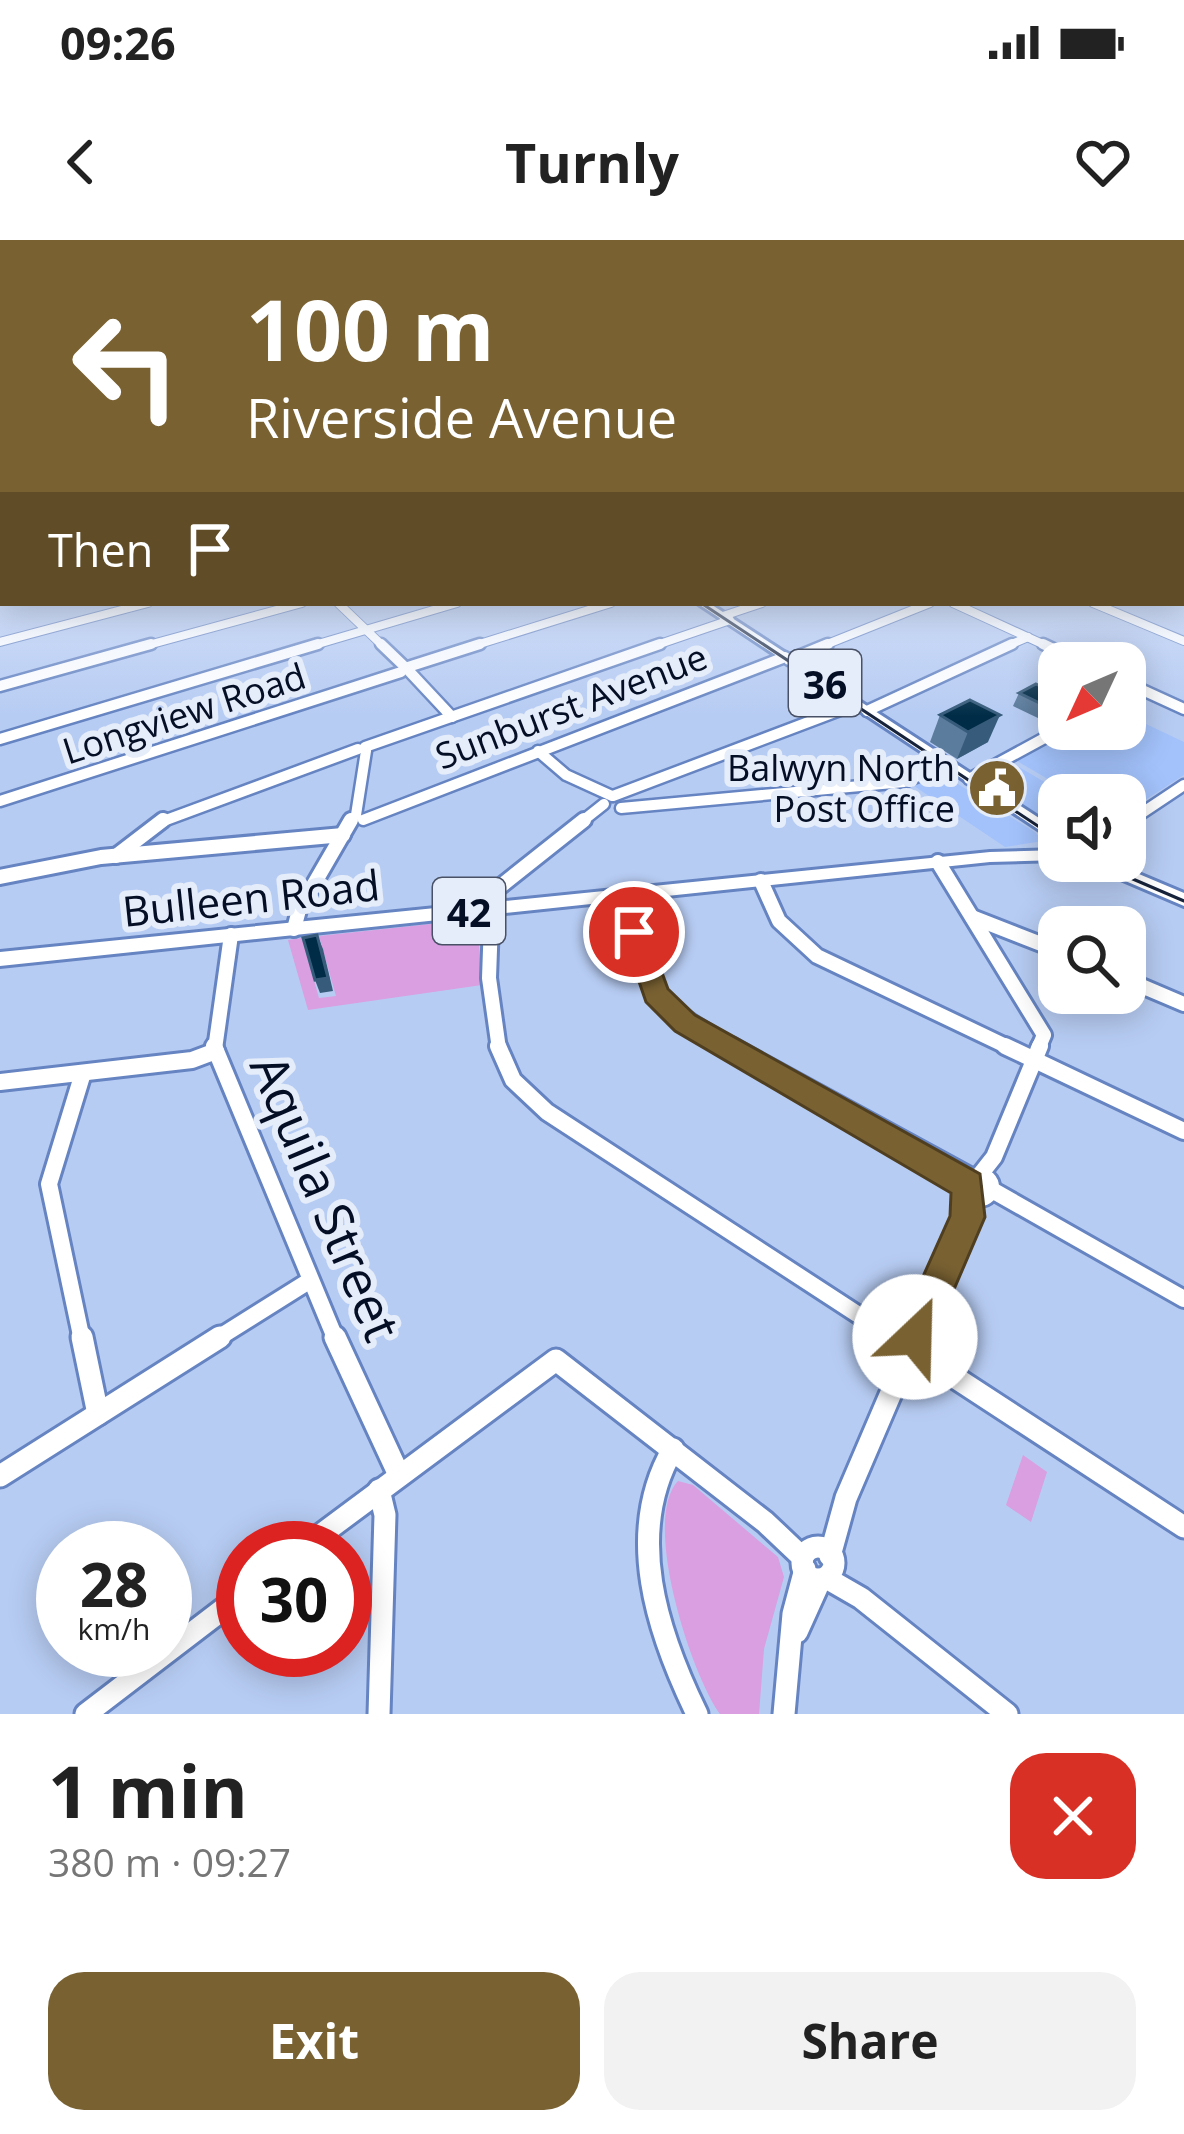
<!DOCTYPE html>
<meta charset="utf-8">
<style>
:root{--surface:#fff;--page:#f2f2f2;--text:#222;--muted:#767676;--accent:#796132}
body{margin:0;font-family:"Open Sans",sans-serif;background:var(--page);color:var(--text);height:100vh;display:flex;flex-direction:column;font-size:45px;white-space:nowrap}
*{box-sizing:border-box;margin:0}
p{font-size:39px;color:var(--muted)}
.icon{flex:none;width:66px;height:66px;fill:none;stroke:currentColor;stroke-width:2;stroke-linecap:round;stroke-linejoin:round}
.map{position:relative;height:1474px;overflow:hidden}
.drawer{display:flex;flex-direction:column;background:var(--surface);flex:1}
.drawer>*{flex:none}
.guide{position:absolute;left:0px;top:0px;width:1185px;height:366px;box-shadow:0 6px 30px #0003;background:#796132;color:#fff;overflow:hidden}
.needle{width:78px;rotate:226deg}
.buttons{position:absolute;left:1038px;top:402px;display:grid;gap:24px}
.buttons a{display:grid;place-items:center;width:108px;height:108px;border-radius:24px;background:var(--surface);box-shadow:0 6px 30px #0003;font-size:60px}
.speed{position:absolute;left:36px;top:1281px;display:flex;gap:24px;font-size:60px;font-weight:700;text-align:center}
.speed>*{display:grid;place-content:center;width:156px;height:156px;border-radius:50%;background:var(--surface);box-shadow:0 6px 30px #0003;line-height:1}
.speed small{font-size:30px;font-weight:400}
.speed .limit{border:18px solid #d22;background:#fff;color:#111}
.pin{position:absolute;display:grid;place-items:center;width:102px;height:102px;color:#fff;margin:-51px;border:6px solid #fff;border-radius:50%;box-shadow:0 3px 12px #0007}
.me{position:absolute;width:132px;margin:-66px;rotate:24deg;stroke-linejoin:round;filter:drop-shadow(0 0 9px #0008)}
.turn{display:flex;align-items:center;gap:42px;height:252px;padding:0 48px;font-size:54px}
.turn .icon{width:156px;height:156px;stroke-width:2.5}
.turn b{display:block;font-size:84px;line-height:102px}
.then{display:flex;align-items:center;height:114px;padding:0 48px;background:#0003;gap:24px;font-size:45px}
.round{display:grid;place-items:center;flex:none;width:126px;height:126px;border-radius:36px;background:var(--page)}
.head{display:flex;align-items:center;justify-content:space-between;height:204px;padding:0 48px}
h1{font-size:72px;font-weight:700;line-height:90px}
.button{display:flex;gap:24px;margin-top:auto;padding:24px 48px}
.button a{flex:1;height:138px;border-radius:36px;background:var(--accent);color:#fff;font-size:48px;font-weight:700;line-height:138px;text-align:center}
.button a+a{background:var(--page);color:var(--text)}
.status{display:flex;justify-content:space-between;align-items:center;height:84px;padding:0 60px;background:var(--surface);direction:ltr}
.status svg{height:33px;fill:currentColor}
header{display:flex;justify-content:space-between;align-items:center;height:156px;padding:0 48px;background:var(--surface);font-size:54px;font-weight:700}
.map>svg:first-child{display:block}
.built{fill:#a3c2fb}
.green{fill:#d99fe0}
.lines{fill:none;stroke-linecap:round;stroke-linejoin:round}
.minor-far4-casing{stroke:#6584c1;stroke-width:10}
.minor-far3-casing{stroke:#6584c1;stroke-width:15}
.minor-far2-casing{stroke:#6584c1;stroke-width:20}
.minor-far1-casing{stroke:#6584c1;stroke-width:22}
.minor-casing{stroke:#6584c1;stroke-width:27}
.major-casing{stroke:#6584c1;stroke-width:6}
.minor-far4{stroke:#fff;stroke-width:8}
.minor-far3{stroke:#fff;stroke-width:10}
.minor-far2{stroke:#fff;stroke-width:14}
.minor-far1{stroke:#fff;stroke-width:16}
.minor{stroke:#fff;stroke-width:21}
.major{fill:#fff;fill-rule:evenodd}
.tram{stroke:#17233b;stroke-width:3}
.wall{fill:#5c7c9d}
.shaded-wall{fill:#375c7b}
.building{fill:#002c47;stroke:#375c7b;stroke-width:3}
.route{fill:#796132;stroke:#4f3f20;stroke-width:3}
.labels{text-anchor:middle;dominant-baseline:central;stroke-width:12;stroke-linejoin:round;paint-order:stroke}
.far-street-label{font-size:36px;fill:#040e25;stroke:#e5ecfa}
.far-poi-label{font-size:36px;fill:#040e25;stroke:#e5ecfa;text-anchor:end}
.shield{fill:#e5ecfa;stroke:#485165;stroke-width:3}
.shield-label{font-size:39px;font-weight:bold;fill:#040e25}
.street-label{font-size:42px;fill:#040e25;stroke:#e5ecfa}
.near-street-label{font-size:51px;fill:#040e25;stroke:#e5ecfa}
</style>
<div class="status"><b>09:26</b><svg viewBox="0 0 49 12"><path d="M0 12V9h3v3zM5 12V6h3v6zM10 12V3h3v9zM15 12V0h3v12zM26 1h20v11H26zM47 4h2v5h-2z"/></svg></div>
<header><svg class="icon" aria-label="back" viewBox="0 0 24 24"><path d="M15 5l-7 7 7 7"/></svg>Turnly<svg class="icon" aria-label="heart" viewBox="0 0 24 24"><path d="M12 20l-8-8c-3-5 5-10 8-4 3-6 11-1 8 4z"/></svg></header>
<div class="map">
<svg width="1184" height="1474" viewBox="0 0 1184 1474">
<rect width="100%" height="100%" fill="#b7ccf3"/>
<g class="built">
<path d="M1125 474 1184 502V535L1125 573V555H1075L1017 521 1074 489H1125Z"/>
<path d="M1012 523 1067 555H1059V588L983 539Z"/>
<path d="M942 534 1035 592 1043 601 1005 607 914 546Z"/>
</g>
<g class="green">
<path d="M477 679 482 745 308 770 288 700 302 698 319 758 336 756 319 696Z"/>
<path d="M1023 1215 1047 1232 1031 1282 1006 1265Z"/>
<path d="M678 1241 693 1245 778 1317 784 1337 764 1409 759 1474H720C691 1434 641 1280 678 1241Z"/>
</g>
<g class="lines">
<g class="minor-far4-casing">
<g id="minor-far4">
<path d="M338 363 384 407"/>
<path d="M953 363 1049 407"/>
<path d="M1093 363 1184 401"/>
<path d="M723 376 762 363"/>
<path d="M0 402 148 363"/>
<path d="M141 407 302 363"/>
<path d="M308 407 457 363"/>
<path d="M470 407 611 363"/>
<path d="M651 407 730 380"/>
<path d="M820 407 930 363"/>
<path d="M1005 407 1028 397"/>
</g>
</g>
<g class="minor-far3-casing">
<g id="minor-far3">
<path d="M381 404 405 427"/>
<path d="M1043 404 1083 423"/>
<path d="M789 420 828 404"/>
<path d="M408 427 480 404"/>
<path d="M409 431 452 477"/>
<path d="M1125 442 1184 469"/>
<path d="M0 446 151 404"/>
<path d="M867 471 1012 404"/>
<path d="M0 499 318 404"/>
<path d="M365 507 660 404"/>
<path d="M538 511 566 535 612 556"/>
<path d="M969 539 1061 489"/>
<path d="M613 556 856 464"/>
<path d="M0 561 401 432"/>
<path d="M621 568 904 542 947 524"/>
<path d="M356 575 366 511"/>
<path d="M363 580 785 417"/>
<path d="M158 583 358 509"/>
<path d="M580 583 604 564"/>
<path d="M1127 583 1184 545"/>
</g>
</g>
<g class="minor-far2-casing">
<g id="minor-far2">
<path d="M1125 584 1131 580"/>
<path d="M116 616 163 580"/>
<path d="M938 622 1044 795 1038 809"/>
<path d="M0 637 101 617 343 595"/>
<path d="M761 641 779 681 817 716 1012 809"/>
<path d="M626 655C649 751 648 760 737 809"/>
<path d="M972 677 1059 711"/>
<path d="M294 689 299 670 351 580"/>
<path d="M1125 739 1184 764"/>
<path d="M215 809 231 695"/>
<path d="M499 809 489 738 492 653 584 580"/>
</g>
</g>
<g class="minor-far1-casing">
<g id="minor-far1">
<path d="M214 806 336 1100"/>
<path d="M498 806 513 840 547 872 897 1100"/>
<path d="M731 806 971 937"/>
<path d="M1005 806 1184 891"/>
<path d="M0 842 192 820 216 811"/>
<circle cx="980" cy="947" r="11"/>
<path d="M979 936 994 917 1040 806"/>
<path d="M992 950 1184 1059"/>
<path d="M82 1100 49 944 83 833"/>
<path d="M215 1100 309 1041"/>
<path d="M914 1100 967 977 970 950"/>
</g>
</g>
<g class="minor-casing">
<g id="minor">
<path d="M82 1097 98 1174"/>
<path d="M335 1097 399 1235"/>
<path d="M893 1097 1184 1287"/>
<path d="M673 1209C624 1293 657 1392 697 1474"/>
<path d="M0 1236 220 1097"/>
<path d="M379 1250 385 1275 379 1474"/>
<circle cx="818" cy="1323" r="16"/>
<path d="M303 1308 556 1120 765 1282 803 1318"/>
<path d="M830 1316 846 1258 915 1097"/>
<path d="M828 1339 861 1358 1007 1474"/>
<path d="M797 1392 820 1341"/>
<path d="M86 1474 243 1354"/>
<path d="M784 1474 793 1374 805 1329"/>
</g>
</g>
<g class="major-casing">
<g id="major">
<path d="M697 363H709L1059 591V603Z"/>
<path d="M1059 610V620L990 622 0 726V712L990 612Z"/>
<path d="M1086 621H1108L1184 653V666L1088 625Z"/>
</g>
</g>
<use href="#minor-far4" class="minor-far4"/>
<use href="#minor-far3" class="minor-far3"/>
<use href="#minor-far2" class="minor-far2"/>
<use href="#minor-far1" class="minor-far1"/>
<use href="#minor" class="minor"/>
<use href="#major" class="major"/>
<g class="tram">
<path d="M701 363 1059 600"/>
<path d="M1091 621 1184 661"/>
</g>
</g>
<g class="wall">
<path d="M1019 453 1059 455V464L1056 470 1040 479 1013 466Z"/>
<path d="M940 475 988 502 957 519 930 502Z"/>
</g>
<g class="shaded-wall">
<path d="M1059 459 1056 470 1040 479 1046 466Z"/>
<path d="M1000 475 988 502 957 519 968 492Z"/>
<path d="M317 695 323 709 333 751 320 753 315 740Z"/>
</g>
<g class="building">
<path d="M1036 444 1059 455V459L1046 466 1019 453Z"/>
<path d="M970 460 1000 475 968 492 940 475Z"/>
<path d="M317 695 328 738 315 740 303 698Z"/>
</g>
<linearGradient id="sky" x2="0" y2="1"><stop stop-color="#80b0ec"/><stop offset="0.57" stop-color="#dfe8fa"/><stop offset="1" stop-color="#dfe8fa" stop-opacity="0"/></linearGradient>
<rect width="1184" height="476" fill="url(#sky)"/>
<path class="route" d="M634 683 647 692 668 749 695 775 980 934 985 977 928 1110 915 1116 902 1110 896 1097 950 976 951 953 675 791 646 762 622 692Z"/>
<defs>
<g id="civic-disc" transform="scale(3)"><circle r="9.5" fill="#796132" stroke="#e5ecfa"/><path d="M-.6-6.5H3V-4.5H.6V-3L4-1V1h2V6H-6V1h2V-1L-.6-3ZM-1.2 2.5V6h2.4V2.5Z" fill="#fff"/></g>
</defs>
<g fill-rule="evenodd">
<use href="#civic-disc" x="997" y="548"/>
</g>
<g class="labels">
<g class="far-street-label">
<text transform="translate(571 466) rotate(-21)">Sunburst Avenue</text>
<text transform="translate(184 473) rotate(-18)">Longview Road</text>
</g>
<g class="far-poi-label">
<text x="955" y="527">Balwyn North<tspan x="955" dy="41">Post Office</tspan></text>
</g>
<g class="shield">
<rect x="789" y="410" width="72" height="66" rx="9"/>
<rect x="433" y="638" width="72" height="66" rx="9"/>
</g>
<g class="shield-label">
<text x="825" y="443">36</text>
<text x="469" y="671">42</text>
</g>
<g class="street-label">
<text transform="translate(251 657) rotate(-6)">Bulleen Road</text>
</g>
<g class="near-street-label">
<text transform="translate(327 957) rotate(67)">Aquila Street</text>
</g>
</g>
</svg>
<div class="buttons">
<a><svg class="needle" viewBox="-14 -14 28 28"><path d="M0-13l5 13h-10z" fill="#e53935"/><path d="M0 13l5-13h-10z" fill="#767676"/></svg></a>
<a><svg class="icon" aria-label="sound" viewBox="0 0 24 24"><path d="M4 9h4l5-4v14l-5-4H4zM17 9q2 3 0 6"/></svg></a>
<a><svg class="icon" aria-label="search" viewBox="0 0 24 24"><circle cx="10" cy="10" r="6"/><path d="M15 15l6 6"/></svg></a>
</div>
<div class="speed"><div>28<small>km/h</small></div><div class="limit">30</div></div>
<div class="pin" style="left:634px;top:692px;background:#d93025"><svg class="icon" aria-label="arrive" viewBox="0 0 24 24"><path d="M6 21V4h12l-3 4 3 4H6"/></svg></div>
<svg class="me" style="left:915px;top:1097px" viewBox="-20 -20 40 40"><circle r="19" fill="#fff"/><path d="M0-13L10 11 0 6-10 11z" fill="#796132"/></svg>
<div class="guide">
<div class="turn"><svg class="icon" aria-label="left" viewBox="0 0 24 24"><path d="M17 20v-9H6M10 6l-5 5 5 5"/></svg><div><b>100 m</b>Riverside Avenue</div></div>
<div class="then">Then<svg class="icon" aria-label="arrive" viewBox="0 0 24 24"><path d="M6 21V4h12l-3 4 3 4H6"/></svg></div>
</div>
</div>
<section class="drawer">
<div class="head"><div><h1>1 min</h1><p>380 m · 09:27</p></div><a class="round" style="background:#d93025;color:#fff"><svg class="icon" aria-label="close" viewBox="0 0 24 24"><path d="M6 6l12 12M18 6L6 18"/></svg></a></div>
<div class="button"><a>Exit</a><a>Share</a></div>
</section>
